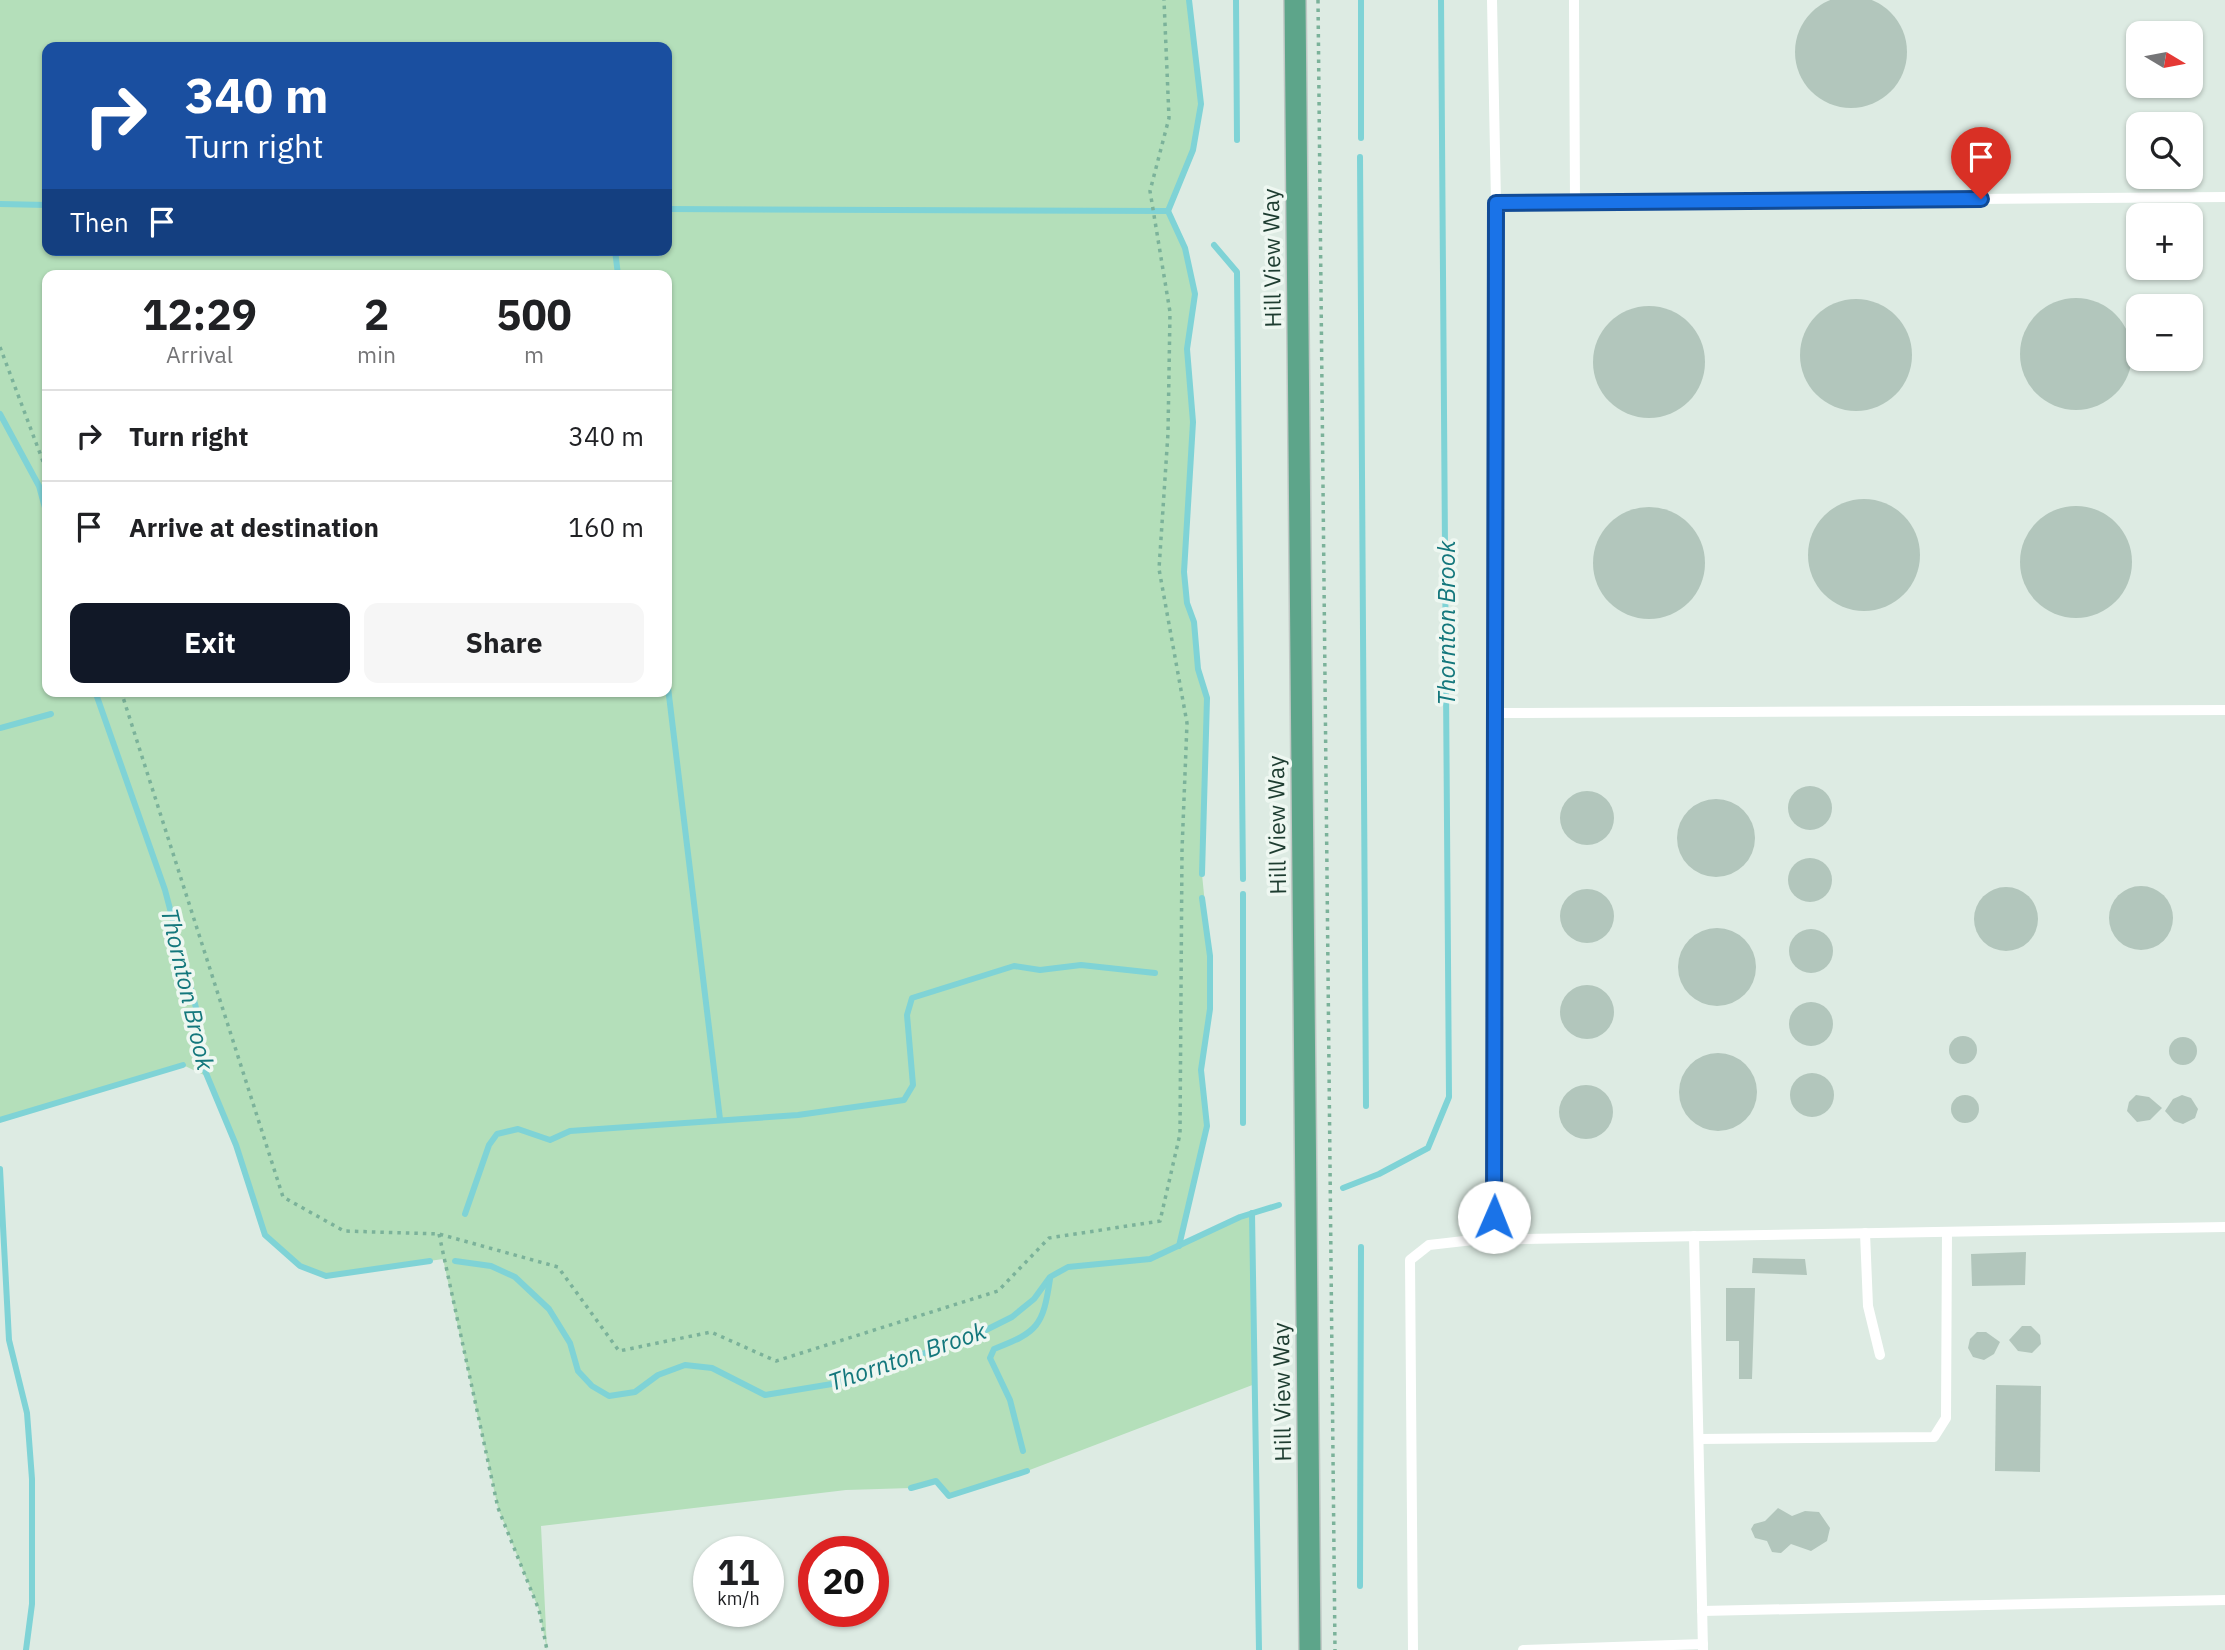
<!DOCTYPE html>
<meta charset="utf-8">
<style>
:root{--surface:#fff;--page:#f6f6f6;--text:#202124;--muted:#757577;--line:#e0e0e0;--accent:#111827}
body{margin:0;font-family:"IBM Plex Sans",sans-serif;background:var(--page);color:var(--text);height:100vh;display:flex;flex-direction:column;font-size:26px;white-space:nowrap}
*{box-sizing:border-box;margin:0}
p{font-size:23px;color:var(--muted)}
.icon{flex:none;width:38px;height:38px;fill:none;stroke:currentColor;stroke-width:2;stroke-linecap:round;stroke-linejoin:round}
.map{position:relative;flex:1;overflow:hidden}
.drawer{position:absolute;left:42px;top:270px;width:630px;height:427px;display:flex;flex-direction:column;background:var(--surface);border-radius:14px;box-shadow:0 2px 5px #0004}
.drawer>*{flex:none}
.guide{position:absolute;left:42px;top:42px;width:630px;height:214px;border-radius:14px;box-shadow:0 2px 5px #0004;background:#1a4fa0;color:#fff;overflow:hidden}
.needle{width:46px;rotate:100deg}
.buttons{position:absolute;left:2126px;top:21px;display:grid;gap:14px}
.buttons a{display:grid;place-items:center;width:77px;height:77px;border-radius:14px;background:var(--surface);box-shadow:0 2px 5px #0004;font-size:35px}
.speed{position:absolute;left:693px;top:1536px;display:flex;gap:14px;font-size:35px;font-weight:700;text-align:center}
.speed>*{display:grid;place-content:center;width:91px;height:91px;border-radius:50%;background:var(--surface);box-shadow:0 2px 5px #0004;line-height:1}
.speed small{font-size:18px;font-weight:400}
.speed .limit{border:10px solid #d22;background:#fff;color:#111}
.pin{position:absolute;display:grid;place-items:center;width:60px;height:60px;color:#fff;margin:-72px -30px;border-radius:50% 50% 50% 0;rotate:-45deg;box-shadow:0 0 7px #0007}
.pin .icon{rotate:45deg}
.me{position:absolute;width:77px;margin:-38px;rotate:1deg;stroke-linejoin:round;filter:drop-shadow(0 0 5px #0008)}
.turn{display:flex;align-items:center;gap:24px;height:147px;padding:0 28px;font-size:32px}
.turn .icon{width:91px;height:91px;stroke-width:2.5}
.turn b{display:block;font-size:49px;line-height:60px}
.then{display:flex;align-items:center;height:66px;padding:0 28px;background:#0003;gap:14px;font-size:26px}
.eta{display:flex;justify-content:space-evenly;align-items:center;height:119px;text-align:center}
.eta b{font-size:42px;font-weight:700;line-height:49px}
.button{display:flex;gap:14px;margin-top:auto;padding:14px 28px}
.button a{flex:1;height:80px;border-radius:14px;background:var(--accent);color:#fff;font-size:28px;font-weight:700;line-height:80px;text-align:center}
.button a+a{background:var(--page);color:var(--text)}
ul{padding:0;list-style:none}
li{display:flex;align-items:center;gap:21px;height:91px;padding:0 28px;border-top:2px solid var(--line)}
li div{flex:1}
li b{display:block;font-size:26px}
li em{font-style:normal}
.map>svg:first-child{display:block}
.green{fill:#b4dfba;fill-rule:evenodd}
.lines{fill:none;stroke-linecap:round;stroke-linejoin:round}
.stream{stroke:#7fd3d6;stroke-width:6}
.building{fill:#b2c6bc}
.primary-casing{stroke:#c0c8c5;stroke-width:24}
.path{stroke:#7bb29a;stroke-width:3.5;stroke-dasharray:3.5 5;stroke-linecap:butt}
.lane{stroke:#fff;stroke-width:10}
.primary{stroke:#5da58a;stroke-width:21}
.route-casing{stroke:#114b97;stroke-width:18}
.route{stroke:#1a73e8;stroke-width:12}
.labels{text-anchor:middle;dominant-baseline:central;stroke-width:7;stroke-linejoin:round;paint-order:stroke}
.street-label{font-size:23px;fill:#1d3c30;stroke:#eef7f1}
.water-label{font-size:24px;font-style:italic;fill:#13777c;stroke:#eef7f1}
</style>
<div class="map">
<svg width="2225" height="1650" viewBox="0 0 2225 1650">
<rect width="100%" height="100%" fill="#ddebe3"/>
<path class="green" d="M0 0H1189L1201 104 1193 150 1168 211 1185 248 1195 294 1187 349 1193 422 1184 572 1187 603 1194 622 1198 669 1207 698 1208 729 1202 874 1210 956V1009L1201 1070 1207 1126 1179 1246 1252 1213 1255 1384 1027 1471 949 1496 936 1481 911 1488 846 1490 541 1526 547 1650 539 1610 498 1508 443 1259 326 1276 300 1266 265 1235 236 1145 206 1076 183 1065 0 1120ZM667 47V250H47V47ZM47 275H667V691H47Z"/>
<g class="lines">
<g class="stream">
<path d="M1236 0 1237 140"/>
<path d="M1361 138V0"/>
<path d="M1360 157 1366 1106"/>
<path d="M0 204 47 205"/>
<path d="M667 209 1168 211 1185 248 1195 294 1187 349 1193 422 1184 572 1187 603 1194 622 1198 669 1207 698 1202 874"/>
<path d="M1168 211 1193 150 1201 104 1189 0"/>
<path d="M1214 245 1237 272 1243 879"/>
<path d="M615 250 618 275"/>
<path d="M0 414 39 486 47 515"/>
<path d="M667 679 720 1119"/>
<path d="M95 691 165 890 200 1023 198 1054 236 1145 265 1235 300 1266 326 1276 430 1261"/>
<path d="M0 728 51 714"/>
<path d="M1243 894V1123"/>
<path d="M0 1120 183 1065"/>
<path d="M0 1169 9 1340 27 1413 32 1479V1604L26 1650"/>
<path d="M1343 1188 1379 1174 1428 1148 1449 1097 1441 0"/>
<path d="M1252 1213 1259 1650"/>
<path d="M465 1214 489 1145 497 1134 518 1129 550 1140 570 1131 798 1115 904 1100 913 1085 907 1015 912 998 1014 966 1040 970 1081 965 1155 973"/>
<path d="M1179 1246 1207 1126 1201 1070 1210 1009V956L1202 898"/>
<path d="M455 1261 491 1266 515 1277 549 1309 570 1343 578 1371 592 1386 609 1396 635 1392 658 1375 685 1365 712 1368 765 1395 838 1383 974 1336 1012 1317 1034 1299 1050 1277 1068 1267 1150 1259 1240 1217 1279 1205"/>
<path d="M1023 1451 1010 1400 990 1358 994 1349C1038 1332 1043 1326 1050 1279"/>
<path d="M911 1488 936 1481 949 1496 1027 1471"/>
<path d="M1360 1586 1361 1247"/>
</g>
</g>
<g class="building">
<circle cx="1851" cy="52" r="56"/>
<circle cx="2076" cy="354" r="56"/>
<circle cx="1856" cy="355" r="56"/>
<circle cx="1649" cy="362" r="56"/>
<circle cx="1864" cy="555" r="56"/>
<circle cx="2076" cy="562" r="56"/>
<circle cx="1649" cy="563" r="56"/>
<circle cx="1810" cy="808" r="22"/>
<circle cx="1587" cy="818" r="27"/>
<circle cx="1716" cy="838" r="39"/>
<circle cx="1810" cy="880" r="22"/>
<circle cx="2141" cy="918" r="32"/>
<circle cx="2006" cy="919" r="32"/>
<circle cx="1587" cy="916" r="27"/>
<circle cx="1717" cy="967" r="39"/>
<circle cx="1811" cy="951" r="22"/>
<circle cx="1587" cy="1012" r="27"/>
<circle cx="1811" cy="1024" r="22"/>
<circle cx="1963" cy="1050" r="14"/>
<circle cx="2183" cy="1051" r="14"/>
<circle cx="1718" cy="1092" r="39"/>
<circle cx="1812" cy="1095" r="22"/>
<circle cx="1586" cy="1112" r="27"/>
<circle cx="1965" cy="1109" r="14"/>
<path d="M2136 1095 2149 1097 2162 1108 2150 1120 2137 1122 2127 1111 2129 1102Z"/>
<path d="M2182 1095 2191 1098 2198 1109 2195 1118 2183 1124 2174 1121 2165 1111 2173 1099Z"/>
<path d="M2026 1252 2025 1285 1972 1286 1971 1254Z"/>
<path d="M1753 1258 1805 1259 1807 1275 1752 1273Z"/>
<path d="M1726 1288H1755L1752 1379H1739V1341H1726Z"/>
<path d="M2022 1326H2031L2040 1335 2041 1344 2032 1353 2018 1351 2009 1340Z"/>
<path d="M1977 1332H1986L2000 1342 1994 1354 1984 1360 1973 1357 1968 1348 1970 1339Z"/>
<path d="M1996 1385 2041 1386 2040 1472 1995 1471Z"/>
<path d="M1778 1508 1792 1516 1805 1511 1819 1512 1830 1528 1827 1541 1811 1551 1791 1544 1781 1553 1772 1552 1767 1541 1755 1538 1751 1529 1754 1524 1765 1521Z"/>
</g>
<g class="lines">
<g class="primary-casing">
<path id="primary" d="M1295 0 1310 1650"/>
</g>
<g class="path">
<path d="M1318 0 1335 1650"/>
<path d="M0 347 47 472"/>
<path d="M121 691 283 1197 344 1231 439 1234 558 1267 619 1351 711 1332 776 1361 998 1291 1049 1238 1160 1221 1180 1134 1182 850 1187 723 1159 569 1168 433 1170 312 1150 191 1169 118 1164 0"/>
<path d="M439 1234 498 1508 539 1610 547 1650"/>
</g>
<g class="lane">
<path d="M1574 0 1575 203"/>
<path d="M1496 203 2225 197"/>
<path d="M1496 713 2225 710"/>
<path d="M1865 1233 1868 1306 1880 1355"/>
<path d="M1694 1236 1703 1650"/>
<path d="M1473 1240 2225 1227"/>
<path d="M1699 1439 1934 1437 1946 1418 1947 1232"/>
<path d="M1702 1611 2225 1600"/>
<path d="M1413 1650 1410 1260 1429 1245 1473 1240 1494 1217 1496 203 1492 0"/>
<path d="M1523 1650 1703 1644"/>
</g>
<use href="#primary" class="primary"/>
</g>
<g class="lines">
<g class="route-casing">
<path id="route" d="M1494 1217 1496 203 1981 199"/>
</g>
<use href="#route" class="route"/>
</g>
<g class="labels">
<g class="street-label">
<text transform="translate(1271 258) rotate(-91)">Hill View Way</text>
<text transform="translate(1276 825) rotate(-91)">Hill View Way</text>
<text transform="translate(1281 1392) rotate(-91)">Hill View Way</text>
</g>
<g class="water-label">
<text transform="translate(1446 623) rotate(-90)">Thornton Brook</text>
<text transform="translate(188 989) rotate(77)">Thornton Brook</text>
<text transform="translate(907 1356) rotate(-19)">Thornton Brook</text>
</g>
</g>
</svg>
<div class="buttons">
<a><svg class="needle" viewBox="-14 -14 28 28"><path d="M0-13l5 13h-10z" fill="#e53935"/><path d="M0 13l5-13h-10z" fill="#757577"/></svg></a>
<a><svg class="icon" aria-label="search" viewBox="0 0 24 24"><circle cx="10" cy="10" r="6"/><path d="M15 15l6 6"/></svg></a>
<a>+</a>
<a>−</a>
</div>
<div class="speed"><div>11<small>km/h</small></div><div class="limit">20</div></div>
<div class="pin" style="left:1981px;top:199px;background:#d93025"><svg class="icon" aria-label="arrive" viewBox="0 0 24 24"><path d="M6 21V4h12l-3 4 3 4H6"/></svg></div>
<svg class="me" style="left:1494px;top:1217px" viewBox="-20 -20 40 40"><circle r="19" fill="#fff"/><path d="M0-13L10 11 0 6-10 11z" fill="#1a73e8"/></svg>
<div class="guide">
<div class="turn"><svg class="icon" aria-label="right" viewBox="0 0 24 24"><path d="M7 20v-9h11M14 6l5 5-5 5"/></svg><div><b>340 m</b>Turn right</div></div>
<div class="then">Then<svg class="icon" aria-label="arrive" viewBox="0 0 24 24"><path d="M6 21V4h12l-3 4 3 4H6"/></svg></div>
</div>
<section class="drawer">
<div class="eta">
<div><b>12:29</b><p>Arrival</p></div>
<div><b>2</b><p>min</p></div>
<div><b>500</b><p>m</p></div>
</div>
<ul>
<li><svg class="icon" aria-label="right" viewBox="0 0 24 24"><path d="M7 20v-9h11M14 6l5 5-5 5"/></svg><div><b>Turn right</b></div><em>340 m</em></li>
<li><svg class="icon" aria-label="arrive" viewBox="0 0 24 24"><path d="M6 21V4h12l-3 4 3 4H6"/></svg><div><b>Arrive at destination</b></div><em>160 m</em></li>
</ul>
<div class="button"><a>Exit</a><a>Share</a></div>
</section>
</div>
